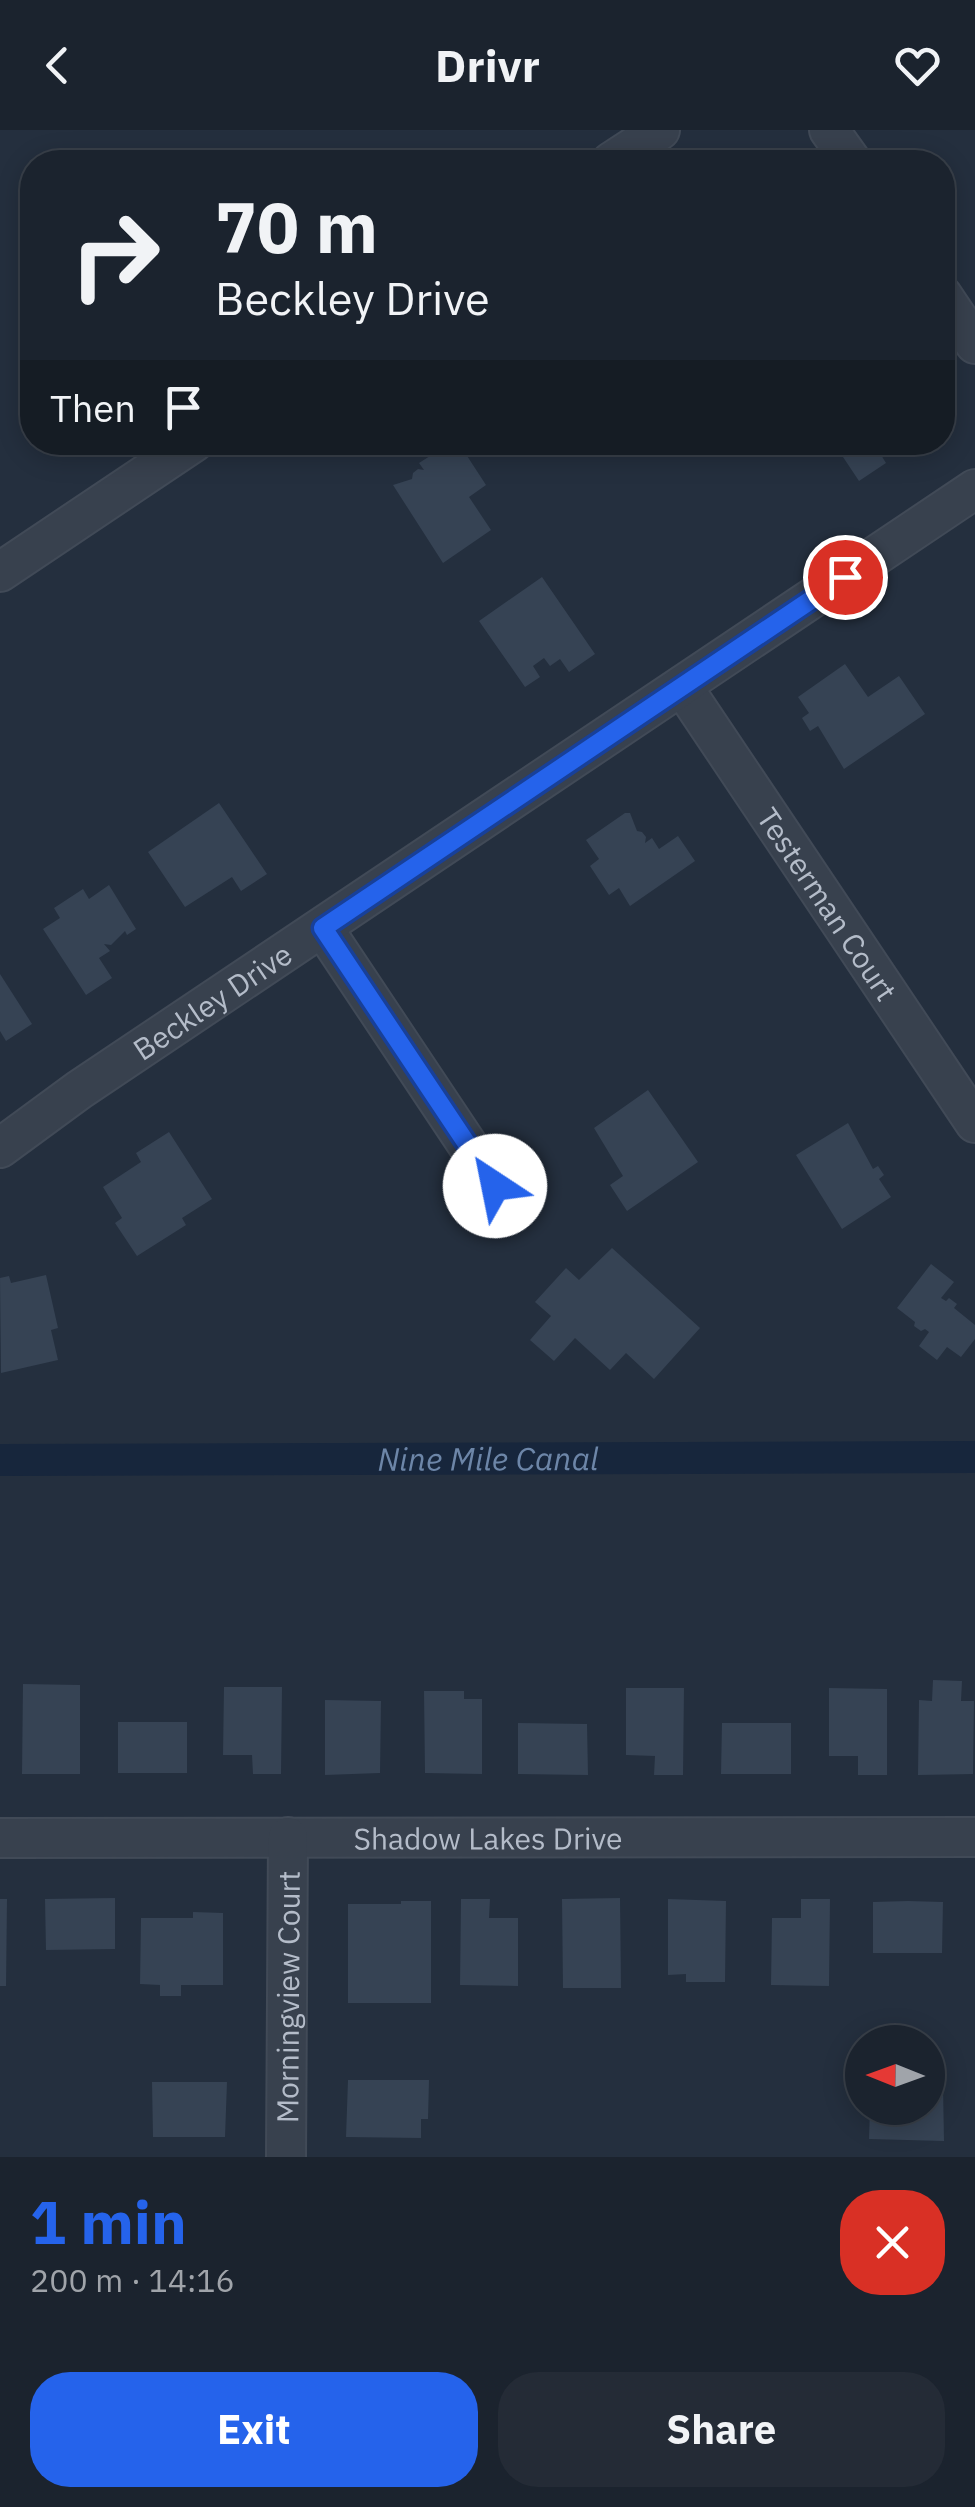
<!DOCTYPE html>
<meta charset="utf-8">
<style>
:root{--surface:#1b232e;--page:#242b36;--text:#f1f3f6;--muted:#a0a4aa;--line:#39404a;--accent:#2563eb}
body{margin:0;font-family:"IBM Plex Sans",sans-serif;background:var(--page);color:var(--text);height:100vh;display:flex;flex-direction:column;font-size:38px;white-space:nowrap}
*{box-sizing:border-box;margin:0}
p{font-size:32px;color:var(--muted)}
.icon{flex:none;width:55px;height:55px;fill:none;stroke:currentColor;stroke-width:2;stroke-linecap:round;stroke-linejoin:round}
.map{position:relative;height:2027px;overflow:hidden}
.panel{display:flex;flex-direction:column;background:var(--surface);flex:1}
.panel>*{flex:none}
.banner{position:absolute;left:20px;top:20px;width:935px;height:305px;border-radius:40px;box-shadow:0 5px 25px #0003,0 0 0 2px var(--line);background:#1b232e;color:var(--text);overflow:hidden}
.needle{width:65px;rotate:271deg}
.tools{position:absolute;left:845px;top:1895px;display:grid;gap:20px}
.tools a{display:grid;place-items:center;width:100px;height:100px;border-radius:50%;background:var(--surface);box-shadow:0 5px 25px #0003,0 0 0 2px var(--line);font-size:50px}
.pin{position:absolute;display:grid;place-items:center;width:85px;height:85px;color:#fff;margin:-42px;border:5px solid #fff;border-radius:50%;box-shadow:0 2px 10px #0007}
.me{position:absolute;width:110px;margin:-55px;rotate:326deg;stroke-linejoin:round;filter:drop-shadow(0 0 8px #0008)}
.turn{display:flex;align-items:center;gap:35px;height:210px;padding:0 30px;font-size:45px}
.turn .icon{width:130px;height:130px;stroke-width:2.5}
.turn b{display:block;font-size:70px;line-height:85px}
.then{display:flex;align-items:center;height:95px;padding:0 30px;background:#0003;gap:20px;font-size:38px}
.round{display:grid;place-items:center;flex:none;width:105px;height:105px;border-radius:40px;background:var(--page)}
.summary{display:flex;align-items:center;justify-content:space-between;height:170px;padding:0 30px}
h1{font-size:60px;font-weight:700;line-height:75px;color:var(--accent)}
.primary-button{display:flex;gap:20px;margin-top:auto;padding:20px 30px}
.primary-button a{flex:1;height:115px;border-radius:40px;background:var(--accent);color:#fff;font-size:40px;font-weight:700;line-height:115px;text-align:center}
.primary-button a+a{background:var(--page);color:var(--text)}
header{display:flex;justify-content:space-between;align-items:center;height:130px;padding:0 30px;background:var(--surface);font-size:45px;font-weight:700}
.map>svg:first-child{display:block}
.lines{fill:none;stroke-linecap:round;stroke-linejoin:round}
.canal{stroke:#17263c;stroke-width:32}
.building{fill:#364354}
.minor-casing{stroke:#414a57;stroke-width:42}
.minor{stroke:#38414e;stroke-width:38}
.route-casing{stroke:#184099;stroke-width:25}
.route{stroke:#2563eb;stroke-width:18}
.labels{text-anchor:middle;dominant-baseline:central;stroke-width:10;stroke-linejoin:round;paint-order:stroke}
.street-label{font-size:30px;fill:#b4bcc9;stroke:#1d2633}
.water-label{font-size:32px;font-style:italic;fill:#6d86a8;stroke:#1d2633}
</style>
<header><svg class="icon" aria-label="back" viewBox="0 0 24 24"><path d="M15 5l-7 7 7 7"/></svg>Drivr<svg class="icon" aria-label="heart" viewBox="0 0 24 24"><path d="M12 20l-8-8c-3-5 5-10 8-4 3-6 11-1 8 4z"/></svg></header>
<div class="map">
<svg width="975" height="2027" viewBox="0 0 975 2027">
<rect width="100%" height="100%" fill="#242f3e"/>
<g class="lines">
<path class="canal" id="s1" d="M0 1330 975 1327"/>
</g>
<g class="building">
<path d="M420 312H458L486 355 469 367 491 400 443 433 393 355 412 349 413 343 418 339 424 340 419 333 430 326Z"/>
<path d="M833 312H873L886 333 859 351Z"/>
<path d="M542 447 595 524 569 542 560 529 550 536 544 528 533 536 540 547 525 557 479 491Z"/>
<path d="M845 534 868 567 899 546 925 584 844 639 818 596 810 601 802 588 809 583 798 567Z"/>
<path d="M219 673 267 744 241 761 232 747 185 777 148 722Z"/>
<path d="M625 683H630L637 701 642 702 646 707 645 713 652 708 659 719 678 706 695 731 630 776 619 758 609 765 590 736 599 729 586 710Z"/>
<path d="M109 755 136 799 127 805 125 801 111 815 104 814 110 821 99 828 112 848 86 865 43 799 60 788 54 778 83 759 89 769Z"/>
<path d="M0 844 32 894 6 911 0 901Z"/>
<path d="M648 960 698 1032 627 1081 610 1055 623 1046 594 998Z"/>
<path d="M848 993 873 1039 878 1036 884 1045 879 1049 891 1067 842 1099 796 1025Z"/>
<path d="M169 1002 212 1069 182 1088 186 1095 137 1126 115 1093 122 1088 103 1057 141 1032 136 1023Z"/>
<path d="M612 1118 700 1198 654 1249 626 1223 610 1240 575 1208 554 1231 530 1210 551 1186 535 1172 566 1138 579 1150Z"/>
<path d="M931 1134 954 1152 941 1168 946 1171 949 1168 957 1174 954 1178 975 1195V1209L961 1227 947 1217 937 1230 919 1216 929 1202 925 1199 921 1201 914 1196 915 1192 897 1178Z"/>
<path d="M46 1145 58 1198 51 1200 58 1230 1 1243 0 1148 9 1146 11 1153Z"/>
<path d="M933 1550 962 1551 961 1571H974L973 1644 918 1645 919 1570 932 1571Z"/>
<path d="M23 1554 80 1555V1644H22Z"/>
<path d="M224 1557H282L281 1644H253L252 1625H223Z"/>
<path d="M626 1558H684L683 1645H654L655 1626 626 1625Z"/>
<path d="M829 1558 887 1559V1645H858V1626H829Z"/>
<path d="M424 1561H464V1569H482V1644L425 1643Z"/>
<path d="M325 1570 381 1571 380 1643 325 1645Z"/>
<rect x="118" y="1592" width="69" height="51"/>
<path d="M518 1593 587 1594 588 1645 518 1644Z"/>
<path d="M722 1593H791V1644H721Z"/>
<path d="M115 1768V1819L46 1820 45 1769Z"/>
<path d="M620 1768 621 1858H563L562 1769Z"/>
<path d="M0 1769H7L6 1856H0Z"/>
<path d="M461 1769H490L489 1788H518V1856L460 1855Z"/>
<path d="M668 1769 726 1771 725 1852H686V1844L668 1845Z"/>
<path d="M801 1769H830L829 1856 771 1855 772 1788H801Z"/>
<path d="M401 1771H431V1873H348V1774H401Z"/>
<path d="M908 1771 943 1772 942 1823H873V1772Z"/>
<path d="M193 1782 223 1783V1855H181V1866H160V1855L140 1854 141 1788H193Z"/>
<path d="M348 1950H429L428 1989H421V2008L346 2007Z"/>
<path d="M152 1952H227L225 2007H153Z"/>
<path d="M928 1955H943L944 2011 869 2009 870 1978H928Z"/>
</g>
<g class="lines">
<g class="minor-casing">
<g id="minor">
<path d="M829 0 852 32"/>
<path d="M611 32 660 0"/>
<path d="M942 165 975 214"/>
<path d="M0 442 194 312"/>
<path id="s2" d="M682 556 975 993"/>
<path d="M323 798 495 1056"/>
<path id="s3" d="M0 1018 79 960 975 359"/>
<path id="s4" d="M0 1708 975 1707"/>
<path id="s5" d="M286 2027 288 1707"/>
</g>
</g>
<use href="#minor" class="minor"/>
</g>
<g class="lines">
<g class="route-casing">
<path id="route" d="M495 1056 323 798 845 447"/>
</g>
<use href="#route" class="route"/>
</g>
<g class="labels">
<g class="street-label">
<text stroke="none"><textPath href="#s2" startOffset="262">Testerman Court</textPath></text>
<text stroke="none"><textPath href="#s3" startOffset="258">Beckley Drive</textPath></text>
<text stroke="none"><textPath href="#s4" startOffset="488">Shadow Lakes Drive</textPath></text>
<text stroke="none"><textPath href="#s5" startOffset="160">Morningview Court</textPath></text>
</g>
<g class="water-label">
<text stroke="none"><textPath href="#s1" startOffset="488">Nine Mile Canal</textPath></text>
</g>
</g>
</svg>
<div class="tools">
<a><svg class="needle" viewBox="-14 -14 28 28"><path d="M0-13l5 13h-10z" fill="#e53935"/><path d="M0 13l5-13h-10z" fill="#a0a4aa"/></svg></a>
</div>
<div class="pin" style="left:845px;top:447px;background:#d93025"><svg class="icon" aria-label="arrive" viewBox="0 0 24 24"><path d="M6 21V4h12l-3 4 3 4H6"/></svg></div>
<svg class="me" style="left:495px;top:1056px" viewBox="-20 -20 40 40"><circle r="19" fill="#fff"/><path d="M0-13L10 11 0 6-10 11z" fill="#2563eb"/></svg>
<div class="banner">
<div class="turn"><svg class="icon" aria-label="right" viewBox="0 0 24 24"><path d="M7 20v-9h11M14 6l5 5-5 5"/></svg><div><b>70 m</b>Beckley Drive</div></div>
<div class="then">Then<svg class="icon" aria-label="arrive" viewBox="0 0 24 24"><path d="M6 21V4h12l-3 4 3 4H6"/></svg></div>
</div>
</div>
<section class="panel">
<div class="summary"><div><h1>1 min</h1><p>200 m · 14:16</p></div><a class="round" style="background:#d93025;color:#fff"><svg class="icon" aria-label="close" viewBox="0 0 24 24"><path d="M6 6l12 12M18 6L6 18"/></svg></a></div>
<div class="primary-button"><a>Exit</a><a>Share</a></div>
</section>
